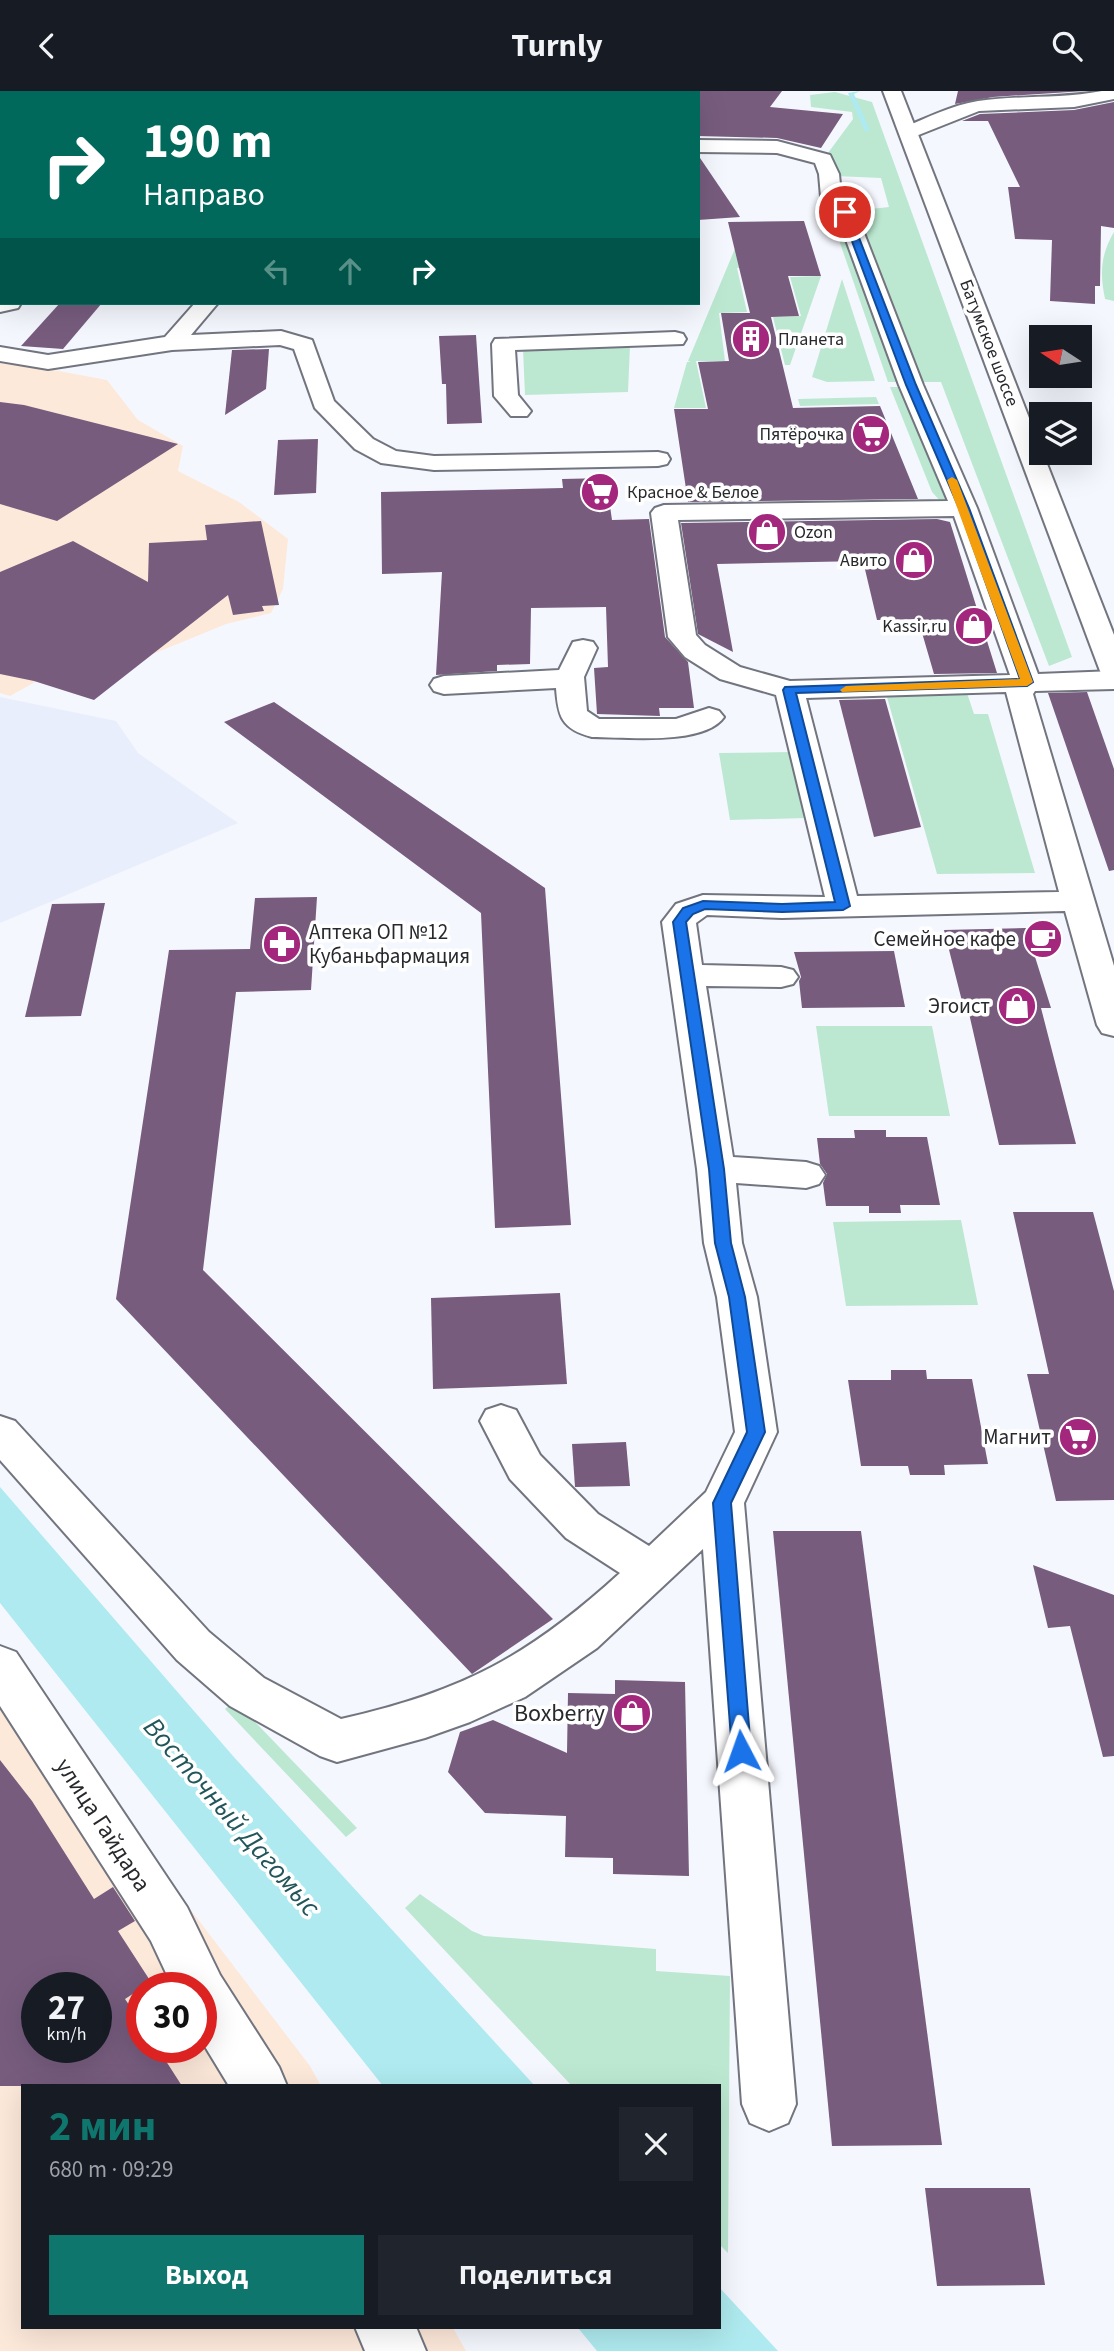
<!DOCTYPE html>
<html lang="ru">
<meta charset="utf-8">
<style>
:root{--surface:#171b24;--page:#20242c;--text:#f1f3f6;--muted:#9ea1a6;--accent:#0f766e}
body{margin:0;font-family:"Source Sans 3",sans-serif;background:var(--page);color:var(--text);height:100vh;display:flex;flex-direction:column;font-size:26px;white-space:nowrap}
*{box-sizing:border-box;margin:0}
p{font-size:23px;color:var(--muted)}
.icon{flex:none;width:38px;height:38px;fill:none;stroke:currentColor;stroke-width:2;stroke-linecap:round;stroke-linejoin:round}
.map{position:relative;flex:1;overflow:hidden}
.details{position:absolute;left:21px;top:1993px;width:700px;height:245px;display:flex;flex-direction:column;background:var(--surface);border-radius:0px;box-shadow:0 7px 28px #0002}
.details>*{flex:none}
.guide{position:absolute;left:0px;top:0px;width:700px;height:214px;box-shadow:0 7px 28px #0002;background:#00695c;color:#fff;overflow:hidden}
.needle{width:46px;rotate:282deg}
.buttons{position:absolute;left:1029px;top:234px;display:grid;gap:14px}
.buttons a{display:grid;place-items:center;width:63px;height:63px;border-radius:0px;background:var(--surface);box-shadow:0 7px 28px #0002;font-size:35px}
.speed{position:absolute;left:21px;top:1881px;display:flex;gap:14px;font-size:35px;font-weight:700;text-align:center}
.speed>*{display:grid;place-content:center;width:91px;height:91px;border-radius:50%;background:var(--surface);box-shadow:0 7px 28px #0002;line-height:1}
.speed small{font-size:18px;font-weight:400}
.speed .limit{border:10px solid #d22;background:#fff;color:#111}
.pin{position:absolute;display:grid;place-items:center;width:60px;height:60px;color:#fff;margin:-30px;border:4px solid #fff;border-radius:50%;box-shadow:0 2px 7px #0007}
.me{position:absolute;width:77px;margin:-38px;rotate:356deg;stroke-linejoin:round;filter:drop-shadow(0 0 5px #0008)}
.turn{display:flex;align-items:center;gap:24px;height:147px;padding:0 28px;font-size:32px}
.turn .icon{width:91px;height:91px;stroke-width:2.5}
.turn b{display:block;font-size:49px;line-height:60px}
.lanes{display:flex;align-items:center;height:66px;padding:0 28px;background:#0003;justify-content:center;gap:35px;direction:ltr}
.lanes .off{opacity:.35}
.round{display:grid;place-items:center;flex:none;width:74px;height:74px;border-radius:0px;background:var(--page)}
.head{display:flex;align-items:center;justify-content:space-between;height:119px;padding:0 28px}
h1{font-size:42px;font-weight:700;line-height:52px;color:var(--accent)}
.cta{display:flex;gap:14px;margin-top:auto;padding:14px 28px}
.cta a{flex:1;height:80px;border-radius:0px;background:var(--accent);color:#fff;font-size:28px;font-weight:700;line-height:80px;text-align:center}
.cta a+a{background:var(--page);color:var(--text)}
header{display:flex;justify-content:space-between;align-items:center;height:91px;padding:0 28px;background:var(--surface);font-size:32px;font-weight:700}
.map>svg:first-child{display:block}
.built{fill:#e9eefd}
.industrial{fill:#fde9da;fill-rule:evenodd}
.green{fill:#bce8d1}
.water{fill:#aeeaef}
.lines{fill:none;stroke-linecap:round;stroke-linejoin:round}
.stream{fill:#aeeaef;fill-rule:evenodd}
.building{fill:#775c7e;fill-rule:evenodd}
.minor-casing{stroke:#72757f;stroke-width:4}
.major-casing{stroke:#72757f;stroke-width:4}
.highway-casing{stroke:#72757f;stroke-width:4}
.minor{fill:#fff;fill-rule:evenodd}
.major{fill:#fff;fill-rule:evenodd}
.highway{fill:#fff;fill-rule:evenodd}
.route{fill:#1a73e8;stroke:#114b97;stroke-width:2}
.slow{fill:#f59e0b}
.labels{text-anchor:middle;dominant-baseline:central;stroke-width:7;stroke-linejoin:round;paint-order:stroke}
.far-poi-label{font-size:18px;fill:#28292d;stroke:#fff;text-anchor:start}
.far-street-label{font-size:18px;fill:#28292d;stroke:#fff}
.poi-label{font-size:21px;fill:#28292d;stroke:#fff;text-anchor:end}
.near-poi-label{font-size:24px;fill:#28292d;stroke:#fff;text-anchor:end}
.near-street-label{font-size:24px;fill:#28292d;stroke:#fff}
.near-water-label{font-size:28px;font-style:italic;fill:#23565a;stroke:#fff}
</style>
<header><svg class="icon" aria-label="back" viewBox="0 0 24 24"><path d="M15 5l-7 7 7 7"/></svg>Turnly<svg class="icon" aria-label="search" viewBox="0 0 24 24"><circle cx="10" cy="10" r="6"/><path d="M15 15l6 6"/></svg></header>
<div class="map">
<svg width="1114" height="2260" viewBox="0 0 1114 2260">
<rect width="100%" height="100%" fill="#f5f7fe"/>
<path class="built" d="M0 606 116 630 138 662 238 732 0 832Z"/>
<g class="industrial">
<path d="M0 269 107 289 138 329 183 355 178 380 239 411 288 448 283 498 271 522 226 533 153 563 109 550 10 605 0 602Z"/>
<path d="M0 1569 310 1975 321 1995H23V2236L453 2237 466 2260H0ZM37 1897H96V1956H37ZM142 1897H201V1956H142Z"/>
</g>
<g class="green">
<path d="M0 0H539L2 2 0 197Z"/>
<path d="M835 1 872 11 1072 566 1049 575 941 291H917L854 124 871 118 889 116 881 87 835 85 828 62 853 28 852 21 811 16 810 4Z"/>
<path d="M837 121 900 291H888L830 123Z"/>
<path d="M744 136 766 176 737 177 747 221 719 222 725 270H696L706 317H674L687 271H691L688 270Z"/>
<path d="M1114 141V210L1105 208C1100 183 1100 165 1114 141Z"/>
<path d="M821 185 790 274H785L773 226 801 225 790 186Z"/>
<path d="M842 188 875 290 827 291 812 286Z"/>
<path d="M630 255 628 301 525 304 523 258Z"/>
<path d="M890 296H901L950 412H942L932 401Z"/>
<path d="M876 306 879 313 800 315 798 308Z"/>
<path d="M967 602 974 623H988L1035 782 937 783 887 606Z"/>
<path d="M791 661 806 727 730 729 719 662Z"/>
<path d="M816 935H932L950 1025H829Z"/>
<path d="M961 1129 978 1214 846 1215 833 1131Z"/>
<path d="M235 1610 357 1737 346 1746 225 1618Z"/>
<path d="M420 1803 472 1840 484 1845 656 1858V1880L730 1885 728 2162 719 2153V1995H572L405 1817Z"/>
</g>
<g class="water">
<path d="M0 1396 233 1665 535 1995H383L0 1512Z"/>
<path d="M719 2196 778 2260H597L578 2237 719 2236Z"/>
</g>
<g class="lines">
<path class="stream" d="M860 0 854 3 870 39 867 41 864 39 848 2Z"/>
</g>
<g class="building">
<path d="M698 0H782L770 16 843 23 821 57 777 47 698 45Z"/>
<path d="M958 0H1085L993 6 955 13Z"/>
<path d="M1114 11V137L1101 135 1100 195H1095V213L1050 210 1052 149 1015 148 1008 96H1020L988 30H962L980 23 1074 19Z"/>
<path d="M698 64 740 126 698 129Z"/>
<path d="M804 130 821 185H788L799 225 771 226 793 317 880 315 918 408 688 411 674 318H708L698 271 729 270 721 222H750L728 131Z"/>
<path d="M60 212H102L63 258 21 255Z"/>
<path d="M476 244 482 332 447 333 446 293H442L439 245Z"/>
<path d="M269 258 266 298 225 324 232 259Z"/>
<path d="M0 311 24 314 178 353 57 430 0 413Z"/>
<path d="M318 348 316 402 274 404 278 349Z"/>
<path d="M606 387 612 429 649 428 665 546 688 571 694 617H659L660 625 597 623 594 577 608 576 606 516 531 517 530 573 497 574V580L436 584 442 481 382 483 381 401 563 397 562 388Z"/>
<path d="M937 428 950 431 997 582 934 583 918 528 877 529 863 470 717 473 733 561 698 543 681 432Z"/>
<path d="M261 430 279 514 262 515 264 520 233 524 228 504 94 609 34 590 0 583V481L73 450 148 491 149 452 207 449 205 434Z"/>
<path d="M1087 601 1114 678V779L1109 780 1048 602Z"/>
<path d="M885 608 921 736 874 746 839 609Z"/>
<path d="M274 611 545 797 571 1134 495 1137 481 822 224 631Z"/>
<path d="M317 806 311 899 236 901 203 1179 553 1528 472 1583 116 1208 169 859 250 858 255 807Z"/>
<path d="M105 812 81 925 25 926 52 813Z"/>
<path d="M1026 837 1051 917H1041L1076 1053 999 1054 968 918H964L944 839Z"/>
<path d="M894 860 905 916 802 917 799 890 801 886 794 861Z"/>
<path d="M854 1039H886V1046H927L940 1114H900L901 1122H869V1115H826L823 1092 827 1083 820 1073 817 1047H855Z"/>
<path d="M1013 1121H1093L1114 1200V1409L1056 1410 1027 1283H1049Z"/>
<path d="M560 1202 567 1293 433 1298 431 1207Z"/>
<path d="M891 1279H926L927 1288H972L988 1373 944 1374 945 1384H910L908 1375H861L848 1289H891Z"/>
<path d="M626 1351 630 1395 575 1396 572 1353Z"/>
<path d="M773 1440H861L942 2054 832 2055Z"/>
<path d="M1033 1474 1114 1504V1665L1103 1666 1070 1535 1048 1537Z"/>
<path d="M615 1589 685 1591 689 1785 613 1783V1767L565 1766 566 1725 485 1722 448 1681 460 1641 493 1629 567 1662 568 1602 615 1603Z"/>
<path d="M0 1669 32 1710 94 1808 113 1796 135 1830 118 1840 151 1891 125 1908 142 1933V1956H157L182 1995H0ZM37 1897H96V1956H37Z"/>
<path d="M925 2097H1030L1045 2194 937 2195Z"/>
</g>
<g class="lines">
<g class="minor-casing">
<g id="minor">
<path d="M1102 0H1114V8L1074 16 979 20 916 45 909 47 900 41 902 37C927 27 952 14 978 10 1020 4 1061 8 1102 0Z"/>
<path d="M698 49 777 50 830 64 839 83 842 114 857 124 923 294 977 417 1038 583 1114 580V598L1035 600 1033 603 1114 875V945L1102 942 1097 934 1065 820 782 827 707 824 696 832 702 874 781 876 793 879 798 886 793 893 781 896 706 895 733 1066 806 1071 819 1075 825 1084 819 1093 806 1097 736 1092 742 1152 757 1206 777 1341 744 1412 796 2013 788 2032 769 2040 750 2032 742 2013 703 1458 597 1557 525 1606 470 1631 425 1647 337 1671 320 1665 230 1615 177 1569 0 1369V1325L15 1330 209 1541 264 1587 341 1628C462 1601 529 1565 620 1482L566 1447 510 1388 480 1330 486 1319 501 1314 516 1319 540 1364 598 1423 649 1455 706 1401 735 1341 717 1206 704 1152 697 1078 662 831 676 813 703 804 825 806 776 604 720 588 685 566 668 546 651 422 655 417 664 414 948 410 899 294 838 127 822 117 819 83 815 72 777 62 698 61ZM954 425 1010 584 790 590 740 576 705 554 696 544 678 429ZM1006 601 1059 801 857 805 806 607Z"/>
<path d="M195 212H218L191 244 281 240 312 249 334 310 373 348 396 360 434 365 658 361 667 363 670 368 667 373 658 375 434 379 381 372 355 358 315 317 294 258 280 254 172 259 48 278 0 270V256L48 264 165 246Z"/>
<path d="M675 241 683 243 686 248 683 253 515 259 518 304 531 320 527 325H511L494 305 492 253 495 248Z"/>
<path d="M583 549 593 551 597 557 584 586 587 620 599 628H676L709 617 719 620 724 626C704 655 624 646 592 646 561 638 558 625 556 597L444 603 434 600 430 594 434 588 444 585 559 579 573 551Z"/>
<path d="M0 1555 16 1561 187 1816 220 1884 279 1976 287 1995H229L201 1949V1897H173L151 1850 0 1615Z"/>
<path d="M355 2236H416L426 2260H365Z"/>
</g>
</g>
<g class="major-casing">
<g id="major">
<path d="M645 0H664L644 2Z"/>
<path d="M0 207 2 212H21L18 217 0 221Z"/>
</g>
</g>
<g class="highway-casing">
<path id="highway" d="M883 0H901L1114 544V589L1104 586 1100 580Z"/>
</g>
<use href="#minor" class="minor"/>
<use href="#major" class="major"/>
<use href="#highway" class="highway"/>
</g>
<path class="route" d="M845 118 849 121 916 294 969 417 1033 591 1027 595 796 602 850 815 843 819 782 821 705 818 693 823 686 831 724 1078 731 1152 745 1206 765 1341 731 1412 751 1660 749 1666 741 1668 734 1666 732 1660 713 1412 747 1341 729 1206 715 1152 709 1078 673 831 683 817 703 810 782 813 835 811 783 599 785 596 1020 588 959 417 906 294 841 121Z"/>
<path class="slow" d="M952 386 957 389 1033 591 1027 595 842 601 840 599 846 595 1020 588 947 389Z"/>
<defs>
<g id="building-disc" transform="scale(2.0125)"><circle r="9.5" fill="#a3277c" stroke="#fff"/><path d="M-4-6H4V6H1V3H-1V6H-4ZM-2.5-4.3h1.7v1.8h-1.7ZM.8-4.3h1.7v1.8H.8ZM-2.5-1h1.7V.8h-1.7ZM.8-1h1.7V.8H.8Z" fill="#fff"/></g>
<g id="supermarket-disc" transform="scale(2.0125)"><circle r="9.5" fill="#a3277c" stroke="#fff"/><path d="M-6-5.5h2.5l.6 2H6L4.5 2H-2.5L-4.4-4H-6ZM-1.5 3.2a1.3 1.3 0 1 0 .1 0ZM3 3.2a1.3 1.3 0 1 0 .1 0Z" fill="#fff"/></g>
<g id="shop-disc" transform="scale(2.0125)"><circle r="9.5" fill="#a3277c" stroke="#fff"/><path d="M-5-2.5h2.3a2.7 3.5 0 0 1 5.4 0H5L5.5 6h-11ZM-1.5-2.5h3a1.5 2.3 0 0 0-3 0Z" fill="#fff"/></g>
<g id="cafe-disc" transform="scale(2.0125)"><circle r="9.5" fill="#a3277c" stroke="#fff"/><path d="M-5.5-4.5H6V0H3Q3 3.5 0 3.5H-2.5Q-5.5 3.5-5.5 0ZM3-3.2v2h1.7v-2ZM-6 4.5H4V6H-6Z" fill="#fff"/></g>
<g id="pharmacy-disc" transform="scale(2.0125)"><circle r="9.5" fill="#a3277c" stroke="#fff"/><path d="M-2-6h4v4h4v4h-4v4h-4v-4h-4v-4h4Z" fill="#fff"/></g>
</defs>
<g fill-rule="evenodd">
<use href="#building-disc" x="751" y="248"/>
<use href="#supermarket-disc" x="871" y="343"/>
<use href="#supermarket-disc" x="600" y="401"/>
<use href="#shop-disc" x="767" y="441"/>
<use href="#shop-disc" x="914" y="469"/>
<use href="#shop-disc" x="974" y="535"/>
<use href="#cafe-disc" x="1043" y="848"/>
<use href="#pharmacy-disc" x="282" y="853"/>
<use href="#shop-disc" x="1017" y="915"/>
<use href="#supermarket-disc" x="1078" y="1346"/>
<use href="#shop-disc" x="632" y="1622"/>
</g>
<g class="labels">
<g class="far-poi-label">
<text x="778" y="248">Планета</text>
<text x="844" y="343" text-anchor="end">Пятёрочка</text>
<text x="627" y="401">Красное &amp; Белое</text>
<text x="794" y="441">Ozon</text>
<text x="887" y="469" text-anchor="end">Авито</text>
<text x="947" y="535" text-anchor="end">Kassir.ru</text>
</g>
<g class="far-street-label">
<text transform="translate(989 252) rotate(69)">Батумское шоссе</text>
</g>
<g class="poi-label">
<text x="309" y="841" text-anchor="start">Аптека ОП №12<tspan x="309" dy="24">Кубаньфармация</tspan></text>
<text x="1016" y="848">Семейное кафе</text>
<text x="990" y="915">Эгоист</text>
<text x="1051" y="1346">Магнит</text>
</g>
<g class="near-poi-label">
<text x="605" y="1622">Boxberry</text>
</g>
<g class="near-street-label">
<text transform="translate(103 1734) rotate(57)">улица Гайдара</text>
</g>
<g class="near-water-label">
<text transform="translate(232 1726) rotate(49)">Восточный Дагомыс</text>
</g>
</g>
</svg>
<div class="buttons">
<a><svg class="needle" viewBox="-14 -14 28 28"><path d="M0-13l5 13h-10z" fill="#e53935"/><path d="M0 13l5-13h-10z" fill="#9ea1a6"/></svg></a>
<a><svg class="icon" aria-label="layers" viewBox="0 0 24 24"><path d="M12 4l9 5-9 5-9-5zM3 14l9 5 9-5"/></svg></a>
</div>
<div class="speed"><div>27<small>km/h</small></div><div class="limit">30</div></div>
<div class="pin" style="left:845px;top:121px;background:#d93025"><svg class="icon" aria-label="arrive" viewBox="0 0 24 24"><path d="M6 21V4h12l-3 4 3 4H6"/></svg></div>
<svg class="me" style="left:741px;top:1660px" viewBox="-20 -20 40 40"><path d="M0-17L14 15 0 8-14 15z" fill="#1a73e8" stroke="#fff" stroke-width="4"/></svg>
<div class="guide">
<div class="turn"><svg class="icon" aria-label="right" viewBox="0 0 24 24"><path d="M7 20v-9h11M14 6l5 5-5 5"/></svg><div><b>190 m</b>Направо</div></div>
<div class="lanes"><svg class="icon off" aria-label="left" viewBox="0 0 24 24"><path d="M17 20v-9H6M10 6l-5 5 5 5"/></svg><svg class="icon off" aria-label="ahead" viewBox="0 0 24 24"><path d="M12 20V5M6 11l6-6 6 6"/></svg><svg class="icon" aria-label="right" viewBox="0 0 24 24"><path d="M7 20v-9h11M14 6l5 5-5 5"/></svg></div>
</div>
<section class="details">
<div class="head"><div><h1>2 мин</h1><p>680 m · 09:29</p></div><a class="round"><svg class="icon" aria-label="close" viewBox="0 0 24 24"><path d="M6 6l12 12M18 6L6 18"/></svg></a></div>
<div class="cta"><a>Выход</a><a>Поделиться</a></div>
</section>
</div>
